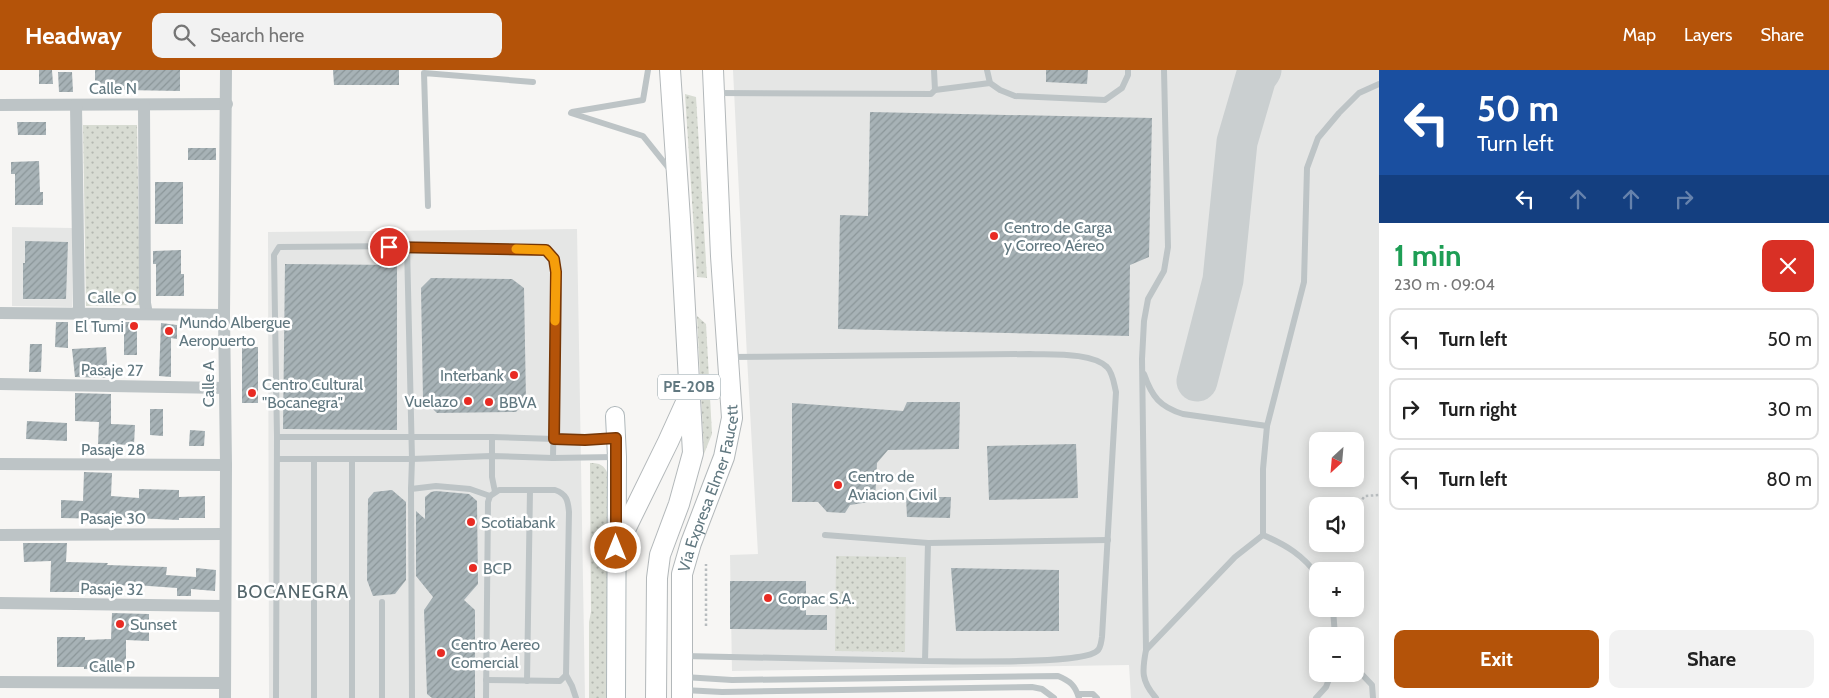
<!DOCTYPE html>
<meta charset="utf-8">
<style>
:root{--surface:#fff;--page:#f2f2f2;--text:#222;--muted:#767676;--line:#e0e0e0;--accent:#b45309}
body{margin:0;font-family:Cabin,sans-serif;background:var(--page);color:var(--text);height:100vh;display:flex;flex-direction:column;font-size:19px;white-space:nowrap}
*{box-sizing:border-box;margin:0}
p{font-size:16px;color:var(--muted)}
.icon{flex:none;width:28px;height:28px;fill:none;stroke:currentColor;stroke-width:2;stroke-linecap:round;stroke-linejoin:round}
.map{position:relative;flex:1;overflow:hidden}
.panel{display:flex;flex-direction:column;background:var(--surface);width:450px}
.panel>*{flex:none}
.top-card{background:#1a4fa0;color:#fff;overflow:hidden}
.needle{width:32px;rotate:206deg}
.buttons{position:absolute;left:1309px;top:362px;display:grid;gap:10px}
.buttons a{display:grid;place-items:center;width:55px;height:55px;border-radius:10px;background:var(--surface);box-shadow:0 2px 12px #0003;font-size:25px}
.pin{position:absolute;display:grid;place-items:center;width:42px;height:42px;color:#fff;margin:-21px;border:2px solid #fff;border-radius:50%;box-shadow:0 1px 5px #0007}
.me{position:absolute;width:55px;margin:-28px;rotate:0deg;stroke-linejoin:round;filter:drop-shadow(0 0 4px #0008)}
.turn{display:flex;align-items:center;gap:18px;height:105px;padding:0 15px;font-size:22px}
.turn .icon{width:65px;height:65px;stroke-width:2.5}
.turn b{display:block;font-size:35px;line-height:42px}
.lanes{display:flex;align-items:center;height:48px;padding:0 15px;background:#0003;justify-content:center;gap:25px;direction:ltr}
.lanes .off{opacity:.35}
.round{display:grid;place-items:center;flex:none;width:52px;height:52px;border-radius:10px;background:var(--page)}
.overview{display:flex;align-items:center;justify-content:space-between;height:85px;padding:0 15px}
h1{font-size:30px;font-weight:700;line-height:38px;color:#1e9e55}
.primary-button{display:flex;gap:10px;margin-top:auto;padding:10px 15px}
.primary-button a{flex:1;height:58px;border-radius:10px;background:var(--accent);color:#fff;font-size:20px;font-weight:700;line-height:58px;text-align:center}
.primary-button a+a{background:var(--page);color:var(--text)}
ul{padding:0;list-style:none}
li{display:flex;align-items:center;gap:15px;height:62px;margin:0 10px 8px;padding:0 5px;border:2px solid var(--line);border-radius:10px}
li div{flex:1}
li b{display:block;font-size:19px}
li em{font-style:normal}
header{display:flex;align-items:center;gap:30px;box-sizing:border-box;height:70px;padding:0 25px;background:var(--accent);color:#fff}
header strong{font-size:24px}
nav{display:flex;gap:28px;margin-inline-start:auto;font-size:18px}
.search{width:350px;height:45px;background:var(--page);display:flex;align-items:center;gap:12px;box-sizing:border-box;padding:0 18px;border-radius:10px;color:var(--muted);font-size:19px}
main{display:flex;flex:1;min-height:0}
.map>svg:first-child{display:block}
.built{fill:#e5e6e5;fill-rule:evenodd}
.grass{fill:url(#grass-dots)}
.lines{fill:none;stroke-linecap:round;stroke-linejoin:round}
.taxiway{stroke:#cacfd0;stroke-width:41}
.building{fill:url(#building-hatch)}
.secondary-casing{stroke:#afb8bb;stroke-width:20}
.trunk-casing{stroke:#b3b8ba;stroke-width:22}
.path{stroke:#b7bcbe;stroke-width:2.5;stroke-dasharray:2.5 2.5;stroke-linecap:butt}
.service{stroke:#bdc4c6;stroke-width:6}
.minor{stroke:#bdc4c6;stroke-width:12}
.secondary{stroke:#fff;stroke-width:18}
.trunk{stroke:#fff;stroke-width:20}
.route-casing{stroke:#753606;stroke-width:12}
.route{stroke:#b45309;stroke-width:9}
.slow{stroke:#f59e0b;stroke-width:9}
.poi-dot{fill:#e82b23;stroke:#fff;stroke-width:2}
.labels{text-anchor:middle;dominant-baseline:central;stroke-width:5;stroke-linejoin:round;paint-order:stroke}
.shield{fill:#fff;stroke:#90a0a6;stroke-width:1}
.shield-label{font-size:15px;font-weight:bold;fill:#617880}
.street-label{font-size:16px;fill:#617880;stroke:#fff}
.poi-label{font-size:16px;fill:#617880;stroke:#fff;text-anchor:start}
.neighbourhood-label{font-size:18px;letter-spacing:1px;fill:#53656a;stroke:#fff}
</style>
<header>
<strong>Headway</strong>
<div class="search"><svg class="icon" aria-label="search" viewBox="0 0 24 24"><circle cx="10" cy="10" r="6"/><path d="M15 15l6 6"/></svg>Search here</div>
<nav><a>Map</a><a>Layers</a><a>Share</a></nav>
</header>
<main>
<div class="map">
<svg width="1379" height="628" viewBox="0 0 1379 628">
<defs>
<pattern id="grass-dots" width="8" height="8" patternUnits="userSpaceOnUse" patternTransform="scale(1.25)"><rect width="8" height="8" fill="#d8dcd3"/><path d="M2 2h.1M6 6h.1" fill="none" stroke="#b3b7b0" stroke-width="1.8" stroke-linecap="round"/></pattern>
<pattern id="building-hatch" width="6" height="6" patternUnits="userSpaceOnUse" patternTransform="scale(1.25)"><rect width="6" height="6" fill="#a7b2b6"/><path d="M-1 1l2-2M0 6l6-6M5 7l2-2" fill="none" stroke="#8b9699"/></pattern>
</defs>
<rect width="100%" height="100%" fill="#f7f6f4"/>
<g class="built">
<path d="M733 0H1379V628H1131L1129 595 732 601 730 485 758 484 747 287ZM1318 371H1355V409H1318ZM1318 436H1355V474H1318ZM1318 501H1355V539H1318ZM1318 566H1355V604H1318Z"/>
<path d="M12 157 72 158V237L12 236Z"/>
<path d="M577 159 585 628H269L268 162Z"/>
</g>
<g class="grass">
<path d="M685 24 696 27 707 208 697 207Z"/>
<path d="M83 55H137L140 235 86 236Z"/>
<path d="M697 246 706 254 712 364 704 384Z"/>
<path d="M590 393C600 393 604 395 608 404L607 628H589V552L591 542Z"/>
<path d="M836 486 906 487 905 582 835 581Z"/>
</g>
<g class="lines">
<path class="taxiway" d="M1197 311 1223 210 1237 72 1256 7 1261 0"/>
</g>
<g class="building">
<path d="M39 0H52L53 14H39Z"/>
<path d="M95 0H180V21L124 20V16H95Z"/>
<path d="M333 0H399V15H334Z"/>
<path d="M1046 0H1088L1087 14 1046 12Z"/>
<path d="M58 2H72L73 22H59Z"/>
<path d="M870 42 1152 48 1149 187 1130 195 1129 266 838 259 840 145 868 146Z"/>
<path d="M17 52H46V65H18Z"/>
<rect x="188" y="78" width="28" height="12"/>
<path d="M39 91 40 122H43V135H15V104H11V92Z"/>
<rect x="155" y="112" width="28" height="42"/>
<path d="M25 171 68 172 66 229H23V193H25Z"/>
<path d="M181 180V204H184V226H156V194H153V181Z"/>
<path d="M285 194 397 195V360L283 359Z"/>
<path d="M431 208 512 209 524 218 526 331 516 342 437 343 423 330 421 218Z"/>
<path d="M56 252H68V278L55 277Z"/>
<rect x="124" y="252" width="13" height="33"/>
<path d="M161 253 177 255V269L171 268V307L159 306Z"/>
<path d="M30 274H42L41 302H29Z"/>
<path d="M106 277 108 308 75 307 72 279Z"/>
<rect x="242" y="277" width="16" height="56"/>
<path d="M75 323 111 324V354L135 355 134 375 98 374 99 352 75 351Z"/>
<path d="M907 332H960L959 379 888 380 877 393 875 431 850 435 845 443 827 442 818 432H792V333L903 341Z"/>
<path d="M150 339H163V366L150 365Z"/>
<path d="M27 351 67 353V371L26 369Z"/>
<path d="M190 360 205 361 204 376H189Z"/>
<path d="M1076 374 1078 428 989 430 987 376Z"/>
<path d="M84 402 112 403 111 426 139 428V419L179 420V427L205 426V448H179V450L111 447V449L61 448V430L83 431Z"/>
<path d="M392 420 406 432V510L395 524 373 526 367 510 368 429 374 422Z"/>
<path d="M436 421 469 424 477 431 478 514 464 530 475 540V628H432L427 624 424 540 433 527 416 506V441L425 449V427L431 422Z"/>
<path d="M906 427H951L950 448 907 447Z"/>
<path d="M23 473H67L66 492 108 493 107 495 167 497 166 505 196 507V498L216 500 215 521 191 519V526H177V518L135 515 93 517V522H50L51 491 24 492Z"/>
<path d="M951 498 1059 500V561H956Z"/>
<path d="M730 511H806V545H827V560L730 559Z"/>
<path d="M112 543 149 544V571L126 570V600L84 599V597H57V567H85V570L111 569Z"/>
</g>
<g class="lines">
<g class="secondary-casing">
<path id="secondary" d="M615 346 617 387 616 628"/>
</g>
<g class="trunk-casing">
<g id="trunk">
<path d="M616 478 668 372 688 328"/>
<path d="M656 628 657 508 660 485 679 434 693 383 680 149 670 0"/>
<path id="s1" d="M682 628V504L691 473 724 387 732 348 721 186 713 0"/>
</g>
</g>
<g class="path">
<path d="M1359 433 1365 426 1379 425"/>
<path d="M706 556V494"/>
</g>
<g class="service">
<path d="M987 0 990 13 1000 20 1015 26 1105 30 1122 18 1128 5V0"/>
<path d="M935 20 990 13"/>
<path d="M715 23 931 24 935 20 934 0"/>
<path d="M572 42 643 30 648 0"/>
<path d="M571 43 643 66 671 101"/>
<path d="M428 136 424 3 533 12"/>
<path d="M407 176 412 389 411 419 412 628"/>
<path d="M730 287 1030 284C1051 285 1091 282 1107 297 1113 303 1114 314 1116 322L1102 567C1101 572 1101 578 1097 581 1082 595 953 591 925 591L928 473"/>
<path d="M1144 304C1152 327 1160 337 1183 344L1267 356"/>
<path d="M277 367H492L585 370 615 368"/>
<path d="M492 367V407L495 422"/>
<path d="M277 389H412L491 386 553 388 615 387"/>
<path d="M314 389V628"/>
<path d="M352 389V628"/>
<path d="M411 419 436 416 470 419 490 426"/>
<path d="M825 465 928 473 1108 470"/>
<path d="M1263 465V399L1267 356 1304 212 1307 98 1318 68 1339 43 1359 23 1379 14"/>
<path d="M1263 465C1286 475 1303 485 1318 506"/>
<path d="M1333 539 1335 566"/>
<path d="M1146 580 1142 289 1144 251 1148 229 1164 201 1168 177 1164 0"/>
<path d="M684 586 925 591"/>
<path d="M1355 597 1372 615 1373 628"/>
<path d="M684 607 732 610 1058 606C1070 611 1075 615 1079 628"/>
<path d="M486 610 560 611 566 605"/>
<path d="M527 611 530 420"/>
<path d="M684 620 722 622 1032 617 1042 619 1054 628"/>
<path d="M1078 624H1093L1097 628"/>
<path d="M276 628 277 367 274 185 279 177 407 176 546 180 554 189 556 202 553 388"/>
<path d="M382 628V532"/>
<path d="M486 628 488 432 490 426 499 420H555C567 424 568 431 569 442L566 605 572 616 576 628"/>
<path d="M1156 628C1141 611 1142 601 1146 580L1235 487 1263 465"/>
<path d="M1316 628 1326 617 1331 604"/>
</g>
<g class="minor">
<path d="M0 35 227 34"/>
<path d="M76 35 79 244"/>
<path d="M144 35 145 233 147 244"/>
<path d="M0 243 224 245"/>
<path d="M0 314 224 318"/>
<path d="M0 394 226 395"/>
<path d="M0 465 225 464"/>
<path d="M0 533 224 536"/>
<path d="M0 612 224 613"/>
<path d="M225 628 226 395 224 245 226 0"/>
</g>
<use href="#secondary" class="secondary"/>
<use href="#trunk" class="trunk"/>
</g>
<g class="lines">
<g class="route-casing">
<path id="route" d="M389 177 546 180 554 189 556 202 554 369 585 370 616 368V478"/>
</g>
<use href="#route" class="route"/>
<path class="slow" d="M516 179 546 180 554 189 556 202 555 251"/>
</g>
<g class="poi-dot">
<circle cx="994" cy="166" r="5"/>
<circle cx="134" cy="256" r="5"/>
<circle cx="169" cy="261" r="5"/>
<circle cx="514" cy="305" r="5"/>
<circle cx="252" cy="323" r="5"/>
<circle cx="468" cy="331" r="5"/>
<circle cx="489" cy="332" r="5"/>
<circle cx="838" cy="415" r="5"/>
<circle cx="471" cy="452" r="5"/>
<circle cx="473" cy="498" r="5"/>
<circle cx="768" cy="528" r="5"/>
<circle cx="120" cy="554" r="5"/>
<circle cx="441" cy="583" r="5"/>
</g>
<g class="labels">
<rect class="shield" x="658" y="304.5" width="62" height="25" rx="4"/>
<g class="shield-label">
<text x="689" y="317">PE-20B</text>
</g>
<g class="street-label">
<text x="113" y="18">Calle N</text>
<text x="112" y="227">Calle O</text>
<text transform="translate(112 300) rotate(1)">Pasaje 27</text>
<text transform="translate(208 314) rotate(-90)">Calle A</text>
<text x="113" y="379">Pasaje 28</text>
<text stroke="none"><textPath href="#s1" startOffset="214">Vía Expresa Elmer Faucett</textPath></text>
<text x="113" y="448">Pasaje 30</text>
<text transform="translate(112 519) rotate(1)">Pasaje 32</text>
<text x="112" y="596">Calle P</text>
</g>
<g class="poi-label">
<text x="1004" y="157">Centro de Carga<tspan x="1004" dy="18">y Correo Aéreo</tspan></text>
<text x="179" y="252">Mundo Albergue<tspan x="179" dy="18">Aeropuerto</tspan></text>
<text x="124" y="256" text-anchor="end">El Tumi</text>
<text x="504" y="305" text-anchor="end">Interbank</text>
<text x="262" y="314">Centro Cultural<tspan x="262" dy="18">"Bocanegra"</tspan></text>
<text x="458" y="331" text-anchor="end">Vuelazo</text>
<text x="499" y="332">BBVA</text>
<text x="848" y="406">Centro de<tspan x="848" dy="18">Aviacion Civil</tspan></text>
<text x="481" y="452">Scotiabank</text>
<text x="483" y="498">BCP</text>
<text x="778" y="528">Corpac S.A.</text>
<text x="130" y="554">Sunset</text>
<text x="451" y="574">Centro Aereo<tspan x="451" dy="18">Comercial</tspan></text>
</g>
<g class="neighbourhood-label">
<text x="293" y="522">BOCANEGRA</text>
</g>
</g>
</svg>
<div class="buttons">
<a><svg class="needle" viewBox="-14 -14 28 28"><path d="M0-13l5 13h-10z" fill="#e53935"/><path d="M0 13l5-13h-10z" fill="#767676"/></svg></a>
<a><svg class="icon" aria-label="sound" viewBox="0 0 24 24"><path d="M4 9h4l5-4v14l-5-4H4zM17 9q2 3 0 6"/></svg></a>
<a>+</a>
<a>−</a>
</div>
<div class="pin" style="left:389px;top:177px;background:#d93025"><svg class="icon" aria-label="arrive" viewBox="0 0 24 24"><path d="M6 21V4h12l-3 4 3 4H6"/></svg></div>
<svg class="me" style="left:616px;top:478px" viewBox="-20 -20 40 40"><circle r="17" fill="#b45309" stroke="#fff" stroke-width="3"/><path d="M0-11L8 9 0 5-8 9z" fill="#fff"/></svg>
</div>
<section class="panel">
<div class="top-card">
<div class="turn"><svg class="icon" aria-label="left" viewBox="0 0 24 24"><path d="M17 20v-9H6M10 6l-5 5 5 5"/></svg><div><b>50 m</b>Turn left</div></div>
<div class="lanes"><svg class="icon" aria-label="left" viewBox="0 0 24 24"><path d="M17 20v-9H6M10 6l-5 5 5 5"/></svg><svg class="icon off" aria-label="ahead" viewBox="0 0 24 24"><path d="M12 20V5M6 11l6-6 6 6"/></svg><svg class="icon off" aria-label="ahead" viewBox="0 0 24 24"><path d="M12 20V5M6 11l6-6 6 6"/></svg><svg class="icon off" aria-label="right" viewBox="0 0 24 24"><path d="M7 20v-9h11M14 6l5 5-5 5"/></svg></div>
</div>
<div class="overview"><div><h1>1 min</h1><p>230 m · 09:04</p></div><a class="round" style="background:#d93025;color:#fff"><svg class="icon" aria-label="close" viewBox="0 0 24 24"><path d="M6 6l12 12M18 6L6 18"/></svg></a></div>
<ul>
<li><svg class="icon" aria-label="left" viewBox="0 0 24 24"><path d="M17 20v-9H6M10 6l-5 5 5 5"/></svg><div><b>Turn left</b></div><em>50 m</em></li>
<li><svg class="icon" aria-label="right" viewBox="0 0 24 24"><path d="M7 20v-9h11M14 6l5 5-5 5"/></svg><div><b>Turn right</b></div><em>30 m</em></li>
<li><svg class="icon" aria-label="left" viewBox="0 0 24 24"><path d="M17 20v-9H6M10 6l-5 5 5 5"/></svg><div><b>Turn left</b></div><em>80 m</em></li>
</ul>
<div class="primary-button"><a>Exit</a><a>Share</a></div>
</section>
</main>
